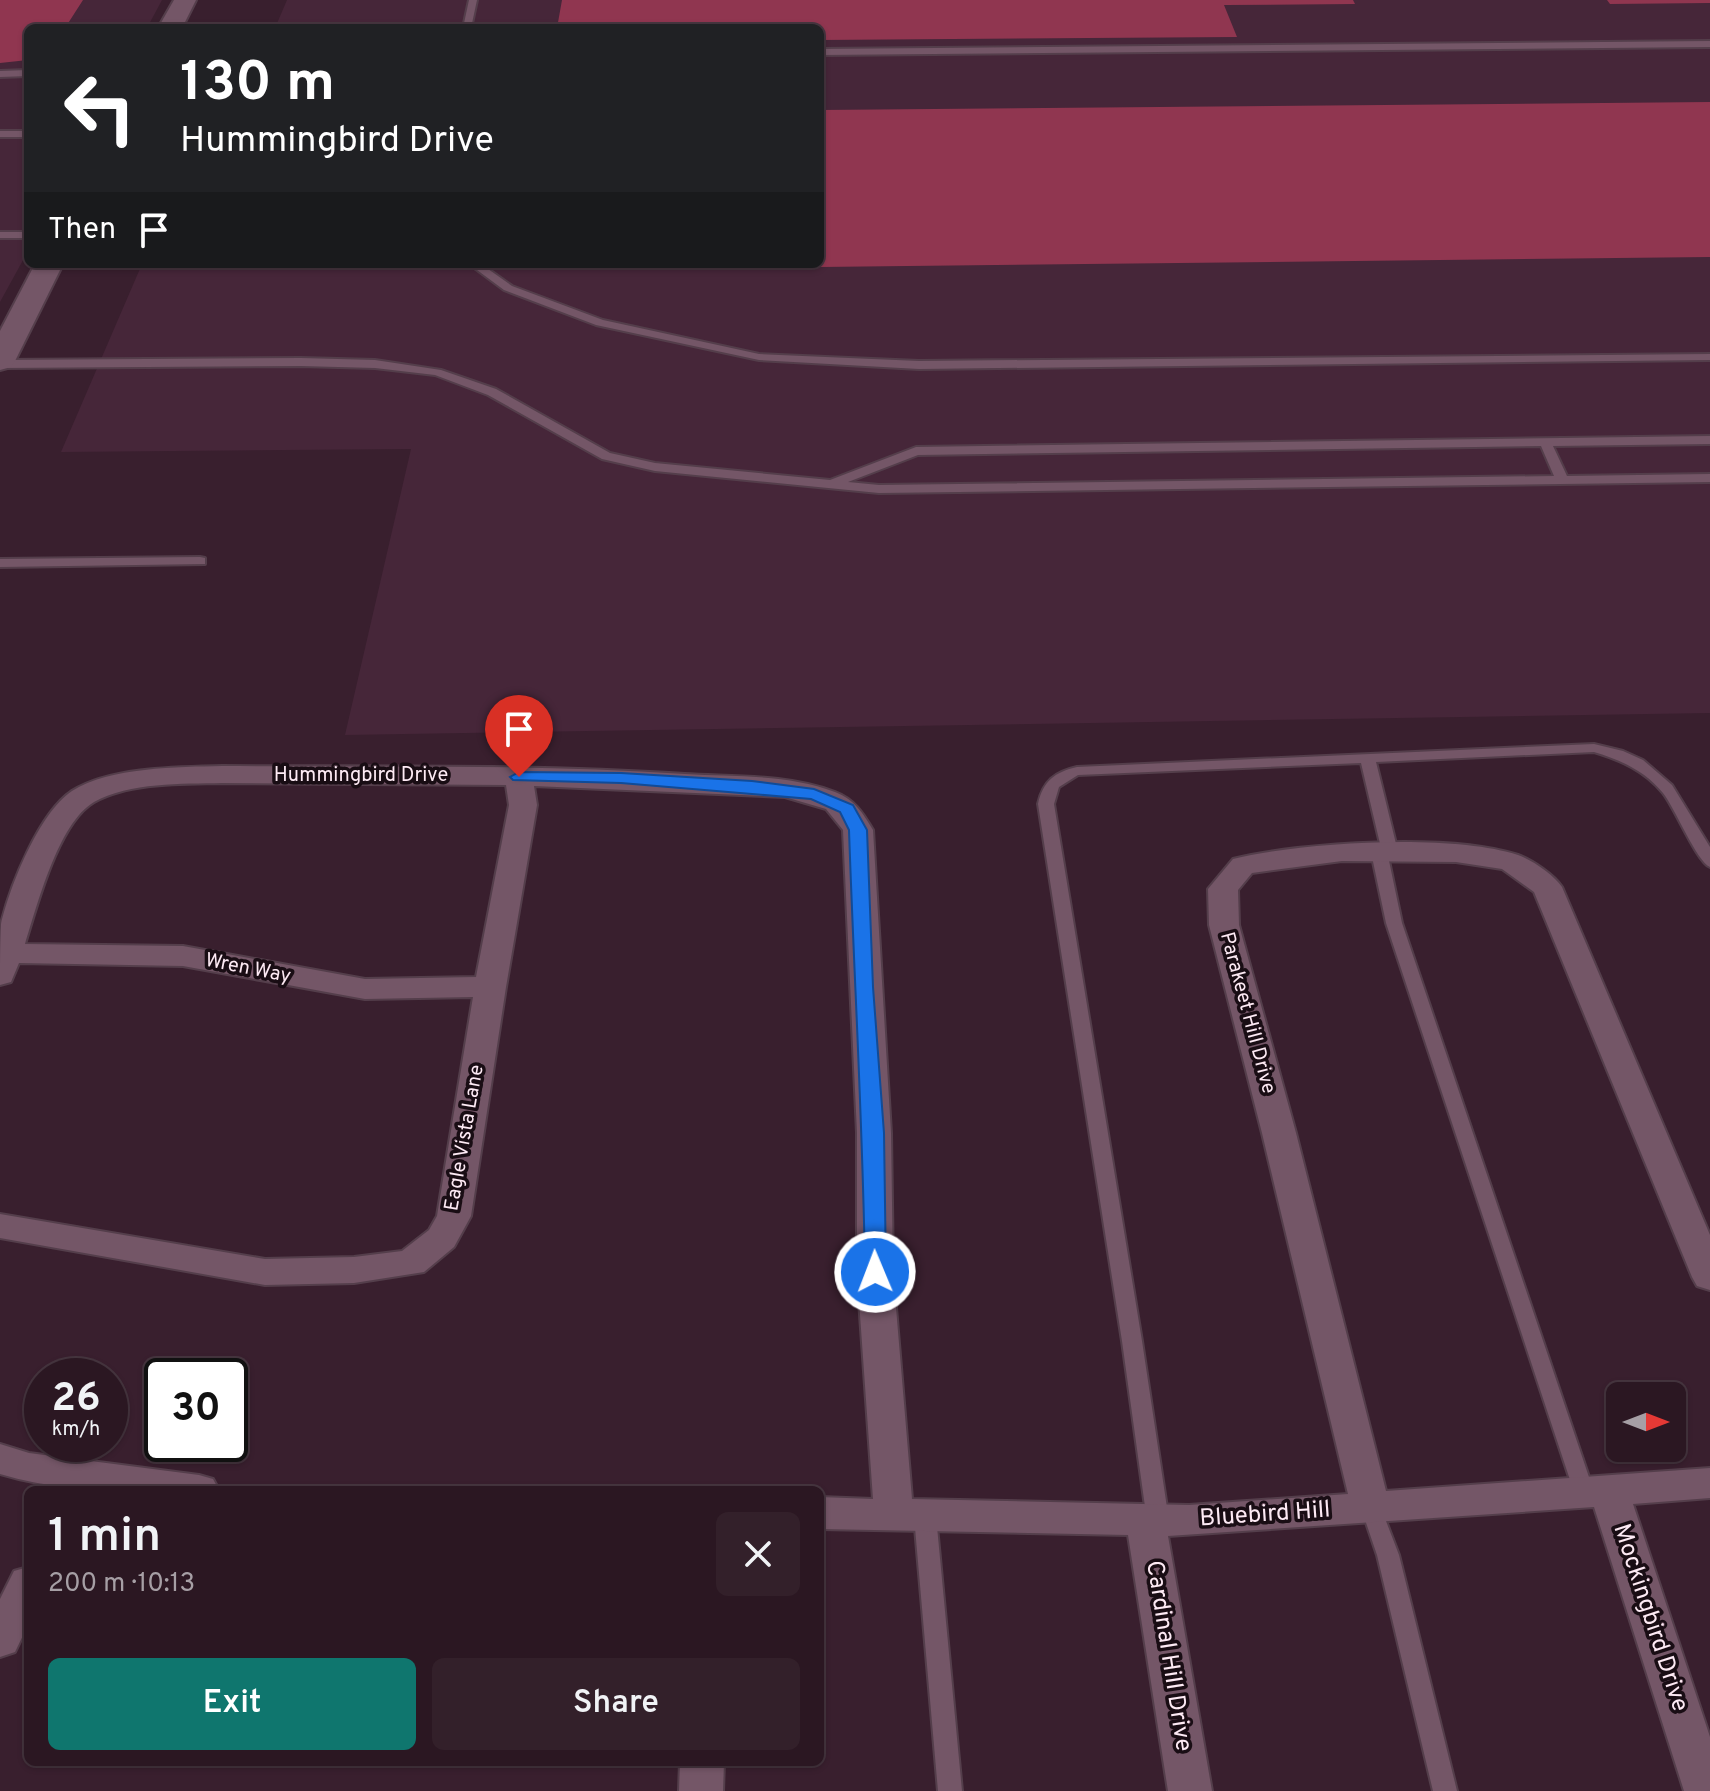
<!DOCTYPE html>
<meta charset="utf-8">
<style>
:root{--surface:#2b1722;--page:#33202a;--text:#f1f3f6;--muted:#a69fa5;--line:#473640;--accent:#0f766e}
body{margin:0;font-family:Overpass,sans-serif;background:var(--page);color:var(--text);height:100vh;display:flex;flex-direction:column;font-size:30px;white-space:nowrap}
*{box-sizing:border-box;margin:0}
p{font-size:26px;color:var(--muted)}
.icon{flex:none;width:44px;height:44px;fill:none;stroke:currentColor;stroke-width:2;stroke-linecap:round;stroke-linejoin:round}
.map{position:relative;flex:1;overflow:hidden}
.panel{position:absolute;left:24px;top:1486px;width:800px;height:280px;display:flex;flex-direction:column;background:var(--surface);border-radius:12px;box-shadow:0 2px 6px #0004,0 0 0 2px var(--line)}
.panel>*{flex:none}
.banner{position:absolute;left:24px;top:24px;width:800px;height:244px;border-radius:12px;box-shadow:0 2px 6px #0004,0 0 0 2px var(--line);background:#202124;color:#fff;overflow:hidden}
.needle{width:52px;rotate:90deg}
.fabs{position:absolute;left:1606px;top:1382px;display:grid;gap:16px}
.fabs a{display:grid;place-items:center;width:80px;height:80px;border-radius:12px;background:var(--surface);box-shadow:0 2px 6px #0004,0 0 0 2px var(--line);font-size:40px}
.speed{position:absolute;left:24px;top:1358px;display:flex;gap:16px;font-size:40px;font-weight:700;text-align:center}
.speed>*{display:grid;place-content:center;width:104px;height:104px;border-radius:50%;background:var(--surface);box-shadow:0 2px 6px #0004,0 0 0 2px var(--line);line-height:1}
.speed small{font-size:20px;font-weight:400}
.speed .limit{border:4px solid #111;border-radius:12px;background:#fff;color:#111}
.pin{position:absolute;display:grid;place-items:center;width:68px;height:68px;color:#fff;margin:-82px -34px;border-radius:50% 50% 50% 0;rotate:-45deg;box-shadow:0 0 8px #0007}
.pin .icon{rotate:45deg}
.me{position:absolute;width:88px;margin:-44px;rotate:359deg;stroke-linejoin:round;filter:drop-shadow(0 0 6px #0008)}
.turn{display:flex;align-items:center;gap:28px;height:168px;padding:0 24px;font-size:36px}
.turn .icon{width:104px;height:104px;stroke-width:2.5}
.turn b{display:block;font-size:56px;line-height:68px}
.then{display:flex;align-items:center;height:76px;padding:0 24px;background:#0003;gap:16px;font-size:30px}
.round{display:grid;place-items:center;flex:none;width:84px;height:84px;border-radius:12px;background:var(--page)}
.overview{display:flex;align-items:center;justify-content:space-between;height:136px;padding:0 24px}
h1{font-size:48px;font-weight:600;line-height:60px}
.action{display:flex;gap:16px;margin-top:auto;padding:16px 24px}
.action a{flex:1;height:92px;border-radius:12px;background:var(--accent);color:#fff;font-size:32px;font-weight:600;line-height:92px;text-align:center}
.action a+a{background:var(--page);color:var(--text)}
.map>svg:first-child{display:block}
.built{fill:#462639}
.building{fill:#903650}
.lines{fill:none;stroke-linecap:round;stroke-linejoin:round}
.service-casing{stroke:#543e4b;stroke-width:4}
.minor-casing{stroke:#543e4b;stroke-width:4}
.secondary-casing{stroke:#543e4b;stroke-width:4}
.service{fill:#745667;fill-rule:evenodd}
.minor{fill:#745667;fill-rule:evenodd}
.secondary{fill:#745667;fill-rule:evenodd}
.route{fill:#1a73e8;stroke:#114b97;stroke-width:2}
.labels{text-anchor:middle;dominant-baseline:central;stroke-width:7;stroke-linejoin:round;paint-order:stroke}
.street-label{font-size:20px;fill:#fdeaf4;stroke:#190d14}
.near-street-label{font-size:24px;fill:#fdeaf4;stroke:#190d14}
</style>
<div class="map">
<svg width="1710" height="1791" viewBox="0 0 1710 1791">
<rect width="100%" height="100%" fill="#391f2e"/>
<g class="built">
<path d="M0 0H162L147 28H28V251L0 302Z"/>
<path d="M287 0H1710V713L345 735 411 449 61 452 142 264H820V28H275Z"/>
</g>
<g class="building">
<path d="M0 0H83L65 28H28V60L0 63Z"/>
<path d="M562 0H1353L1355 4 1224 5 1237 37 820 40V28H557Z"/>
<path d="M1607 0H1710V3L1610 4Z"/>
<path d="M1710 102V257L820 267V110Z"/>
<path d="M707 264H806V267L707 268Z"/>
</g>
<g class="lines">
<g class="service-casing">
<g id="service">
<path d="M469 0H477L471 28H463Z"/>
<path d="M1710 41V47L820 55V49Z"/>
<path d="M28 70V76L0 77V71Z"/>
<rect x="0" y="131" width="28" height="6"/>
<rect x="0" y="232" width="28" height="6"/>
<path d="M469 264H481L512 286 603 320 759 354 919 361 1710 354V360L919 369 759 360 596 325 504 290Z"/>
<path d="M301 358 375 360 441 370 496 389 610 453 655 463 830 480 916 447 1710 436V444L1553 446 1567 476 1710 474V482L879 493 655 471 602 459 488 395 435 375 375 368 301 366 0 368V360ZM1541 446 1554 476 879 485 848 482 918 455Z"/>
<path d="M200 557 205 558V564L0 567V559Z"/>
<path d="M1594 744 1623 751 1643 760 1672 785 1710 847V867C1697 862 1675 808 1663 793 1645 771 1621 760 1594 752L1376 762 1398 852 1396 855 1388 856 1402 923 1594 1492 1591 1498 1584 1500 1577 1498 1574 1492 1386 923 1371 852 1373 849 1381 848 1361 763 1078 775 1059 787 1054 804 1142 1341 1169 1521 1165 1527 1158 1529 1151 1527 1147 1521 1122 1341 1038 804C1043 781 1055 772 1077 767Z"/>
<path d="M1371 1500 1378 1502 1381 1508 1399 1555 1457 1791H1433L1377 1555 1361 1508 1364 1502Z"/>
<path d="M925 1508 932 1510 936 1516 962 1791H938L914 1516 918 1510Z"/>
</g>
</g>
<g class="minor-casing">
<g id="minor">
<path d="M222 766C376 767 531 764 685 774 735 777 788 774 835 792 854 799 863 813 873 830L891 1133 893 1272 912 1499 1189 1505 1348 1494 1262 1133 1209 925 1208 889 1233 859C1302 842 1451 833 1518 855 1532 860 1554 875 1562 887L1710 1235V1290L1697 1286 1692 1277 1534 892 1502 869 1456 862 1342 861 1252 873 1238 890 1239 925 1296 1133 1386 1491 1710 1468V1498L1633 1504 1710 1737V1791H1684L1594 1507 1168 1536 1212 1791H1168L1128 1535 820 1529V1497L873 1499 857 1272V1133L843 830 826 809 785 797 534 786 537 805 506 987 471 1216 454 1247 424 1272 354 1283 265 1285 0 1238V1214L265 1259 354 1257 402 1251 429 1230 437 1216 473 997 365 999 183 966 19 963 11 982 0 985C0 966 0 942 1 924 10 886 39 813 72 791 110 767 178 767 222 766ZM222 783 506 785 509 805 476 977 365 979 183 946 25 944C37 906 58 823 94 802 130 782 182 784 222 783Z"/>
<path d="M0 1444 29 1453 199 1475 213 1479 219 1490C145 1490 71 1496 0 1474Z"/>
<path d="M28 1567V1625L15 1652 0 1657V1599L14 1571Z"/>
<path d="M680 1762H724L723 1791H679Z"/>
</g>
</g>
<g class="secondary-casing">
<g id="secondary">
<path d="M174 0H196L182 28H158Z"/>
<path d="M35 264H63L15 361 11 367 0 370V331Z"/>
</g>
</g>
<use href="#service" class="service"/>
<use href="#minor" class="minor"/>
<use href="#secondary" class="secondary"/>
</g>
<path class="route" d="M519 772 621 773 752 781 814 789 853 805 867 830 873 987 884 1133 886 1272 883 1278H868L865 1272C863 1125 854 978 849 830L840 812 811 799 621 783 513 780 510 777Z"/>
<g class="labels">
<g class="street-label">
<text x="361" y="776">Hummingbird Drive</text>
<text transform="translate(248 969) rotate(11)">Wren Way</text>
<text transform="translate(1247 1013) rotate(75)">Parakeet Hill Drive</text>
<text transform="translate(465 1138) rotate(-80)">Eagle Vista Lane</text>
</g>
<g class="near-street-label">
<text transform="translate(1265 1515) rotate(-4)">Bluebird Hill</text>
<text transform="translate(1650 1618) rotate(72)">Mockingbird Drive</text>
<text transform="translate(1168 1656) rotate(81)">Cardinal Hill Drive</text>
</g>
</g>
</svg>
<div class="fabs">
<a><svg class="needle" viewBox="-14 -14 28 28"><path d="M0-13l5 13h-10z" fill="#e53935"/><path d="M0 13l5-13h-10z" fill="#a69fa5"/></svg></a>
</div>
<div class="speed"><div>26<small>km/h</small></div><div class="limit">30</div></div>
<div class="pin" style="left:519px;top:777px;background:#d93025"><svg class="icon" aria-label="arrive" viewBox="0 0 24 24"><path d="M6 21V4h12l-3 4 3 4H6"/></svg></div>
<svg class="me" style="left:875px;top:1272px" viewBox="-20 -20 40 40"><circle r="17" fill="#1a73e8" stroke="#fff" stroke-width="3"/><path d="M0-11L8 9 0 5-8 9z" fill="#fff"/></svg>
<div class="banner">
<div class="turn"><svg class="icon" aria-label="left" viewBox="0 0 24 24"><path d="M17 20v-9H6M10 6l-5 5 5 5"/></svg><div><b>130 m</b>Hummingbird Drive</div></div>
<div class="then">Then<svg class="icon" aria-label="arrive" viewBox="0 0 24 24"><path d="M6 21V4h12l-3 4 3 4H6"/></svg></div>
</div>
<section class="panel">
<div class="overview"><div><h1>1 min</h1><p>200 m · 10:13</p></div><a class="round"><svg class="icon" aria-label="close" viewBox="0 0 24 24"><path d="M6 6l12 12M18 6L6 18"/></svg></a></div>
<div class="action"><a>Exit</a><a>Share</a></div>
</section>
</div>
